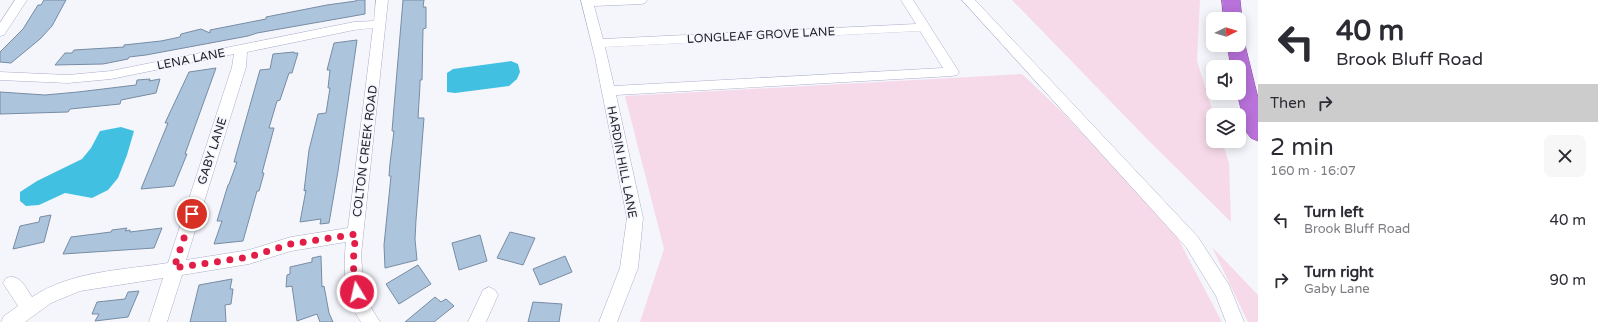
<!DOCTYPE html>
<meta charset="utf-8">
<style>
:root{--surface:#fff;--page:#f7f7f7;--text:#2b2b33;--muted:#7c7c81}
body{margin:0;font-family:"Varela Round",sans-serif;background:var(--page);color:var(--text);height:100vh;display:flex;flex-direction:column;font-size:15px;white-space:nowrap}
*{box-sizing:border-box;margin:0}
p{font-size:13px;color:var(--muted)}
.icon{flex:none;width:22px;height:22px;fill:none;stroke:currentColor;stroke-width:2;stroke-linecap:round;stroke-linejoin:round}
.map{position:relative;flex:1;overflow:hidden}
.panel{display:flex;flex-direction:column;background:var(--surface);width:340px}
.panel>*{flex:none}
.hud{background:#fff;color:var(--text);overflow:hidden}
.needle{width:26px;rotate:85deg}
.buttons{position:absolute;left:1206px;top:12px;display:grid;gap:8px}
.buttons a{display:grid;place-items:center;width:40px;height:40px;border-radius:8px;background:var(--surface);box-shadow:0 2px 10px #0003;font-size:20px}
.pin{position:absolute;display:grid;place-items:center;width:34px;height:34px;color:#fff;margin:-17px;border:2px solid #fff;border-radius:50%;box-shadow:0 1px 4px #0007}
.me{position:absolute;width:44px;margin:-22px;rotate:351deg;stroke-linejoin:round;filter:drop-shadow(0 0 3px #0008)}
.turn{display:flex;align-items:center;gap:14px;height:84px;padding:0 12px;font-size:18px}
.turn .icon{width:52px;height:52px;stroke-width:2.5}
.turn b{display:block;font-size:28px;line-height:34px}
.then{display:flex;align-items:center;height:38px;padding:0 12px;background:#0003;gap:8px;font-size:15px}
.round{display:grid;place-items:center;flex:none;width:42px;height:42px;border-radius:8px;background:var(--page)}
.overview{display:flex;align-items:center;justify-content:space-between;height:68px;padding:0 12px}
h1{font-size:24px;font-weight:600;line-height:30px}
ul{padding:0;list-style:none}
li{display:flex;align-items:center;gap:12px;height:60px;padding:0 12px}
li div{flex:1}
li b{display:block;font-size:15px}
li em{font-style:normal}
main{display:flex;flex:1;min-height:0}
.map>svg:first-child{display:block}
.green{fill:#f7dae9}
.water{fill:#41c0e2}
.building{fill:#adc4dd;stroke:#778ca4}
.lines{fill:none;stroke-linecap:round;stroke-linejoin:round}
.minor-casing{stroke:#abadcb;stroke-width:1}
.highway-casing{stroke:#84569e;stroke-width:1}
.minor{fill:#fff;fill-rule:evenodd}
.highway{fill:#b872da;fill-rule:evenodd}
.route{stroke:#e11d48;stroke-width:7;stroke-dasharray:0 12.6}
.labels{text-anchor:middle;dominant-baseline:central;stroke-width:3.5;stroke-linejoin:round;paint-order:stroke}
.street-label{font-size:12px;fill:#23232f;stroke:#f5f6fc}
</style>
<main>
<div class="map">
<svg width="1258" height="322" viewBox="0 0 1258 322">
<rect width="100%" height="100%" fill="#f5f6fc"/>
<g class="green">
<path d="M1012 0H1200L1197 61 1214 115 1213 141H1222L1229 163 1231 222 1146 138Z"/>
<path d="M1022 74 1062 112 1175 233 1222 322H640L664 249 625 96Z"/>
<path d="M1212 247 1258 295V322H1248Z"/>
</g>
<g class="water">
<path d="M511 61 518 64 520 72 517 79 509 86 455 93 447 92V73L453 69Z"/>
<path d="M121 127 134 131 127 155 118 178 108 190 92 198 65 193 39 205 26 206 20 201V192L37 181 82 159 91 148 100 131Z"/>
</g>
<g class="building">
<path d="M44 0H66L52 26 40 39 11 63 0 62V52L23 29 38 5H41Z"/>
<path d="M356 0H365V14L257 33 248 36 146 55 129 57 128 59 103 64 55 65 65 53H72L74 50 124 47V45L161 41 180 37 181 34 201 29 210 33V30L266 19V17L327 5 356 1Z"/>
<path d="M403 0H424L423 7H426V28L423 29 422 80H420V85L418 118H424L416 220 415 239 417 260 385 268 384 245 391 176H389L390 163 394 131H392Z"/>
<path d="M357 40 338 171 329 223 320 224 321 219 300 222 306 190 304 191 309 150 318 114 326 113 330 88H328L330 70H327L334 43Z"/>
<path d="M294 52V53H298L292 73H289L280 100 277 101 269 128H274L262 173H264L259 191H257L243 241 214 244 222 221H217L228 185 229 184 237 162H234L260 70 270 69 273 54Z"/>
<path d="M216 68 185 154H187L174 186 141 189 168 123H165L189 72Z"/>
<path d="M150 79 149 81 160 79 156 93 121 100 120 104 70 109 68 112 0 114V92L45 95 78 92 136 85 137 80Z"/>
<path d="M51 215 44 242 13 249 20 226 39 222 40 217Z"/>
<path d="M127 228 125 231 130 230V232L162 228 154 248 63 254 71 237 111 232 112 230Z"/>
<path d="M510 232 535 238 523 265 497 258Z"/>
<path d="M480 235 487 261 459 270 452 243Z"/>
<path d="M321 256 322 287 324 286 329 313 333 322H320L317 314 297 321 292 286 286 287 287 275 290 274V267L312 262V258Z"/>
<path d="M565 256 572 272 540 285 533 269Z"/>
<path d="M418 265 431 284 399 304 386 284Z"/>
<path d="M232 279 230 289H233L231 304 225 305 226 322H190L199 285Z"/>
<path d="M139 291 128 317 95 321 99 314H92L97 302 125 299 128 292Z"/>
<path d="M435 297 441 302 446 299 454 306 434 322H405Z"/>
<path d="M533 302 562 304 559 322H528Z"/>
</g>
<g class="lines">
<g class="minor-casing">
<g id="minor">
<path d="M15 0H27L4 35 0 36V23Z"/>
<path d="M376 0H388L361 255 363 280 367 301 380 322H361C344 297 343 271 346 242L291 251 249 264 182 275 167 322H149L163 278 80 291 51 303 25 322H1L4 316 18 306 3 283 6 278C20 273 25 287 32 297 71 271 123 270 168 263L232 67 234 54 111 79 68 83 0 80V72L68 75 111 71 354 22 374 21ZM373 28 348 228 291 237 249 250 186 260 246 67 247 52 354 30Z"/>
<path d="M581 0H647L645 3 641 4 594 6 603 39 916 24 901 0H913L959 72 957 75 952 76 616 95 643 218 638 268 617 322H599L620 268 627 218 595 57ZM920 31 943 68 614 86 605 47Z"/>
<path d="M962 0H975L1198 237 1229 285 1244 322H1226L1216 296 1186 247Z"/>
<path d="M489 287 495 290 498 295 486 322H468L483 290Z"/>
</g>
</g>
<g class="highway-casing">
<g id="highway">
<path d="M1222 0H1240L1242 19 1239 23V19H1224Z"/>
<path d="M1239 40 1243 41 1245 45 1258 98V141L1251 138 1247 133 1237 93H1239V67H1231L1227 45H1239Z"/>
</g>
</g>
<use href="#minor" class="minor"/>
<use href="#highway" class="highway"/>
</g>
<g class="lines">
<path class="route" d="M192 214 174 268 249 257 291 244 356 234C353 254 352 273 357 292"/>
</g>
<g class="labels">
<g class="street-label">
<text transform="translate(761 35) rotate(-3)">LONGLEAF GROVE LANE</text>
<text transform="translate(191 59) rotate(-11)">LENA LANE</text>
<text transform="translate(212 151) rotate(-72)">GABY LANE</text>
<text transform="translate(365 151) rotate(-83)">COLTON CREEK ROAD</text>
<text transform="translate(622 162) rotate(79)">HARDIN HILL LANE</text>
</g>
</g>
</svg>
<div class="buttons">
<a><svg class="needle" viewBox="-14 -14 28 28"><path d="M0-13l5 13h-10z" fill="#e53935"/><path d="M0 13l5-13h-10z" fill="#7c7c81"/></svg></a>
<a><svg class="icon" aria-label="sound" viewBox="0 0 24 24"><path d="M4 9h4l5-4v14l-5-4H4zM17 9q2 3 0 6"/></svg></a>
<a><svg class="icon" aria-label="layers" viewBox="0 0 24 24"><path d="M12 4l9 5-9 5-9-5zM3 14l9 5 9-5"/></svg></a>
</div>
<div class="pin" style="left:192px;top:214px;background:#d93025"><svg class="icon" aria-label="arrive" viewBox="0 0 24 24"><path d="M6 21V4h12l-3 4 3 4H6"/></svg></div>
<svg class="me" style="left:357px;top:292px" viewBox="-20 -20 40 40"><circle r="17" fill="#e11d48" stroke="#fff" stroke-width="3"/><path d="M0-11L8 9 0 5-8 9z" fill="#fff"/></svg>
</div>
<section class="panel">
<div class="hud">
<div class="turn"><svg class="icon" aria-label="left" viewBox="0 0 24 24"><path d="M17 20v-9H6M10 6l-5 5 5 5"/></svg><div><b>40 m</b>Brook Bluff Road</div></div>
<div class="then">Then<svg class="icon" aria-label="right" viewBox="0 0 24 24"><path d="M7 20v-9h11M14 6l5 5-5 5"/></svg></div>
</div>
<div class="overview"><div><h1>2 min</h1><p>160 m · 16:07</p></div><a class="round"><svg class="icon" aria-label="close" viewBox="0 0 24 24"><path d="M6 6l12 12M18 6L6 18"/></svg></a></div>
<ul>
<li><svg class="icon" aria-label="left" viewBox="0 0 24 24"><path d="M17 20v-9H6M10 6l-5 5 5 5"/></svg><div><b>Turn left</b><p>Brook Bluff Road</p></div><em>40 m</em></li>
<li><svg class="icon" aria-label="right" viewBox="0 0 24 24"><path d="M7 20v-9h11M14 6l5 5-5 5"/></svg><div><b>Turn right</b><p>Gaby Lane</p></div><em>90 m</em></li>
</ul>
</section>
</main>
